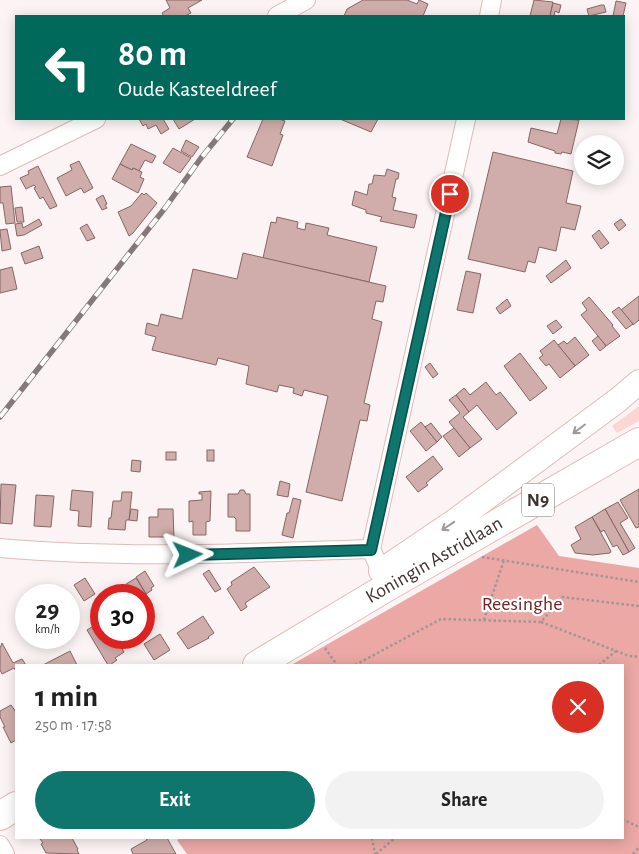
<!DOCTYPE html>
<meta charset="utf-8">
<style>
:root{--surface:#fff;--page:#f2f2f2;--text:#222;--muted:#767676;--accent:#0f766e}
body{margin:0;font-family:"Alegreya Sans",sans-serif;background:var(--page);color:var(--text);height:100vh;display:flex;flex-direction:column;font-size:19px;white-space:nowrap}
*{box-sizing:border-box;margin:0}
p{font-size:16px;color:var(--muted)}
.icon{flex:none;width:28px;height:28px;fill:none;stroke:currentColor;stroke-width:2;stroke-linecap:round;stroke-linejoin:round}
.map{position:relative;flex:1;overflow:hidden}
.panel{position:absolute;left:15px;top:664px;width:609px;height:175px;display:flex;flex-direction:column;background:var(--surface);border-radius:0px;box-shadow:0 2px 12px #0003}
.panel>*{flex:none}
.top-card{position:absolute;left:15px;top:15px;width:610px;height:105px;border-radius:0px;box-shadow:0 2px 12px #0003;background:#00695c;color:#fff;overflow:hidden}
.controls{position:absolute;left:574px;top:135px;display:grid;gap:10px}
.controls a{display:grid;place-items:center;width:50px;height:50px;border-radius:50%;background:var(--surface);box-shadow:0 2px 12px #0003;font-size:25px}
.speed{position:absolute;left:15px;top:584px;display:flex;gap:10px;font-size:25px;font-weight:700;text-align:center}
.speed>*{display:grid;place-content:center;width:65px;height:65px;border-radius:50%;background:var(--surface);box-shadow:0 2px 12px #0003;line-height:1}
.speed small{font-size:12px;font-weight:400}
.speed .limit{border:8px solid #d22;background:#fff;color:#111}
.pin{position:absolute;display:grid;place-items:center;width:42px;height:42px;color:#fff;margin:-21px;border:2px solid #fff;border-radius:50%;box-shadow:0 1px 5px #0007}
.me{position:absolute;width:55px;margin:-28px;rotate:88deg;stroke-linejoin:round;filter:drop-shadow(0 0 4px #0008)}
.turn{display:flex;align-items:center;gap:18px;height:105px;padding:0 20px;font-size:22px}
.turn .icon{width:65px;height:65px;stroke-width:2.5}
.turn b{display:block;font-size:35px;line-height:42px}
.round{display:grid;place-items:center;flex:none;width:52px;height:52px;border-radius:26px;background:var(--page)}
.overview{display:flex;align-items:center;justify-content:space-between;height:85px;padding:0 20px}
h1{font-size:30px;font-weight:600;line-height:38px}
.primary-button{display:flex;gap:10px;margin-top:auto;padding:10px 20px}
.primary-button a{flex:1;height:58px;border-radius:30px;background:var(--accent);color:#fff;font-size:20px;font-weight:600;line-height:58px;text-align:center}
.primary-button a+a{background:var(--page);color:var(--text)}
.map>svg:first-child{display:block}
.green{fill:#fcd6d3}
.forest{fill:#eba8a4}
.building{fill:#d0adaa;stroke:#866664}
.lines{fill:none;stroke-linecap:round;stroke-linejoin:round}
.minor-casing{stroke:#dfbcb9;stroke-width:20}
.secondary-casing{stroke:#dfbcb9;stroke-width:26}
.primary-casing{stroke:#dfbcb9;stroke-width:30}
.path{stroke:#a19695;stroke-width:2.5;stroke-dasharray:2.5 2.5;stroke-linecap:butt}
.minor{stroke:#fff;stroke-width:18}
.secondary{stroke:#fff;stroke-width:24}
.primary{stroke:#fff;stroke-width:28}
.rail-casing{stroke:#857979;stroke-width:5.5}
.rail{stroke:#fff;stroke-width:4;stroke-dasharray:11;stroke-linecap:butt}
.oneway{stroke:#a09898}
.route-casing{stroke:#0a4d48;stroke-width:12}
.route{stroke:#0f766e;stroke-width:9}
.labels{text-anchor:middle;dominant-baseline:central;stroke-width:4.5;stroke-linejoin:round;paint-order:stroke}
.shield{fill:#fff;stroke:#79706f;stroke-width:1}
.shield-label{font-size:19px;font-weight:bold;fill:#403231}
.street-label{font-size:20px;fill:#403231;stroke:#fff}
.park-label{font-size:20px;fill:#722325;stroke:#fff}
</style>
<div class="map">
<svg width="639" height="854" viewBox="0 0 639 854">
<rect width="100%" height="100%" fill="#fcf4f4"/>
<path class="green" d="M639 406V421L617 433 612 426Z"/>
<path class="forest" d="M537 525 559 556 639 568V854H187L177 840 181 838H622V665H291Z"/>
<g class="building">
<path d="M166 0H202L188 8 191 13 185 16H164L162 13 170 8Z"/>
<path d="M363 0H407L417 4 419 0 428 4 423 16H344L347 9Z"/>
<path d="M534 0 553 2 550 16H528H530Z"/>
<path d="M616 1 626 3 623 16H613Z"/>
<path d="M553 3 561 5 559 13 555 11 554 16H550Z"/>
<path d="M601 5H604L606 12 589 16 587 9Z"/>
<path d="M139 119H163L169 129 161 134 156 125 148 129 146 124 143 126Z"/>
<path d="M173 119H195L179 129Z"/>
<path d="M263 119H279L285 121 280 134 283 135 272 166 247 157Z"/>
<path d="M340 119H378L371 132Z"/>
<path d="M561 119 579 120 571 154 562 152 561 154 555 153V151L528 142 531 128 557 134Z"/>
<path d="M186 140 199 147 192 157 181 151Z"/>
<path d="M131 144 156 156 152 163 145 160 139 171 133 168 132 170 120 164Z"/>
<path d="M173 148 191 158 180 173 163 163Z"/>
<path d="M493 152 573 171 566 203 581 206 575 230 561 227 556 251 539 247 535 263 528 261 525 272 468 259Z"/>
<path d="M79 161 93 188 84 193 81 188 66 196 57 178 72 170 70 165Z"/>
<path d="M120 164 132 170 133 168 142 172 140 177 144 179 138 193 112 179Z"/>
<path d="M38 166 57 206 50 209 43 197 40 199 34 188 36 187 34 185 26 189 20 178 29 174 28 171Z"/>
<path d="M387 169 399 173 398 179H396L392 197 396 198 393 210 417 215 414 228 380 221 382 217 366 213V210L352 205 355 191 367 195 369 184H372L374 175 385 176Z"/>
<path d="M11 186 15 223 6 224 3 203H0V187Z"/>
<path d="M142 193 144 195 146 193 157 203 133 233 129 236 118 212 131 206Z"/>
<path d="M103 195 107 204 105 205 107 208 102 210 96 199Z"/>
<path d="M22 207 24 222H17L15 208Z"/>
<path d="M277 217 298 222 297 228 305 230 306 223 329 228 327 235 377 247 369 282 263 258 271 222 276 223Z"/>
<path d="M39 219 42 225 24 235 17 236 15 224 22 223 23 228Z"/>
<path d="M621 219 626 225 619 231 614 224Z"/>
<path d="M87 224 95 238 87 241 80 228Z"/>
<path d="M7 229 11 249 2 251 0 230Z"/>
<path d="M599 230 609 243 601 249 592 236Z"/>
<path d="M39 246 43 258 25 264 21 253Z"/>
<path d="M243 253 386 286 383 302 376 301 372 319 382 322 364 403 370 405 367 421 360 420 342 501 306 492 328 396 304 390 302 396 293 393 294 388 279 385 277 392 246 384 249 366 218 358 216 365 152 350 156 337 145 334 147 323 158 326 161 314 182 319 193 269 237 279Z"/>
<path d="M566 260 571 268 551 283 546 276Z"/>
<path d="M12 267 17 289 0 293V270Z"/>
<path d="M466 271 481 274 473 313 457 310Z"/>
<path d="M639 296V320L633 325 621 310Z"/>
<path d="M589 297 613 325 612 326 620 336 606 346 581 315 587 310 582 303Z"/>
<path d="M507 299 511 306 500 314 496 308Z"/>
<path d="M619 307 633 324 626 329 612 312Z"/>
<path d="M556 320 562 327 553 334 547 326Z"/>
<path d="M598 336 606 346 600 351 592 341Z"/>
<path d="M575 337 589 355 575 366 558 345 564 341 567 344Z"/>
<path d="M554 340 575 366 560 378 549 364 546 366 539 358 543 355 540 351Z"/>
<path d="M520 353 547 388 530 401 504 366Z"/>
<path d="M430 363 438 374 433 378 425 367Z"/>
<path d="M486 382 496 395 500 392 517 413 497 430 477 405 469 412 456 395 464 388 470 395Z"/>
<path d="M456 395 469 412 463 417 482 439 470 448 449 422 460 413 449 400Z"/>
<path d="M421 422 437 442 426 451 410 431Z"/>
<path d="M431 423 442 437 437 442 425 427Z"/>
<path d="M454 428 470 448 459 457 443 436Z"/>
<rect x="207" y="450" width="7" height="11"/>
<rect x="166" y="452" width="10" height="8"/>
<path d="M433 456 443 469 426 483 428 485 418 492 406 477Z"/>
<path d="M132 460 141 461 140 472 131 471Z"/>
<path d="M280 481 290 484 288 497 277 495Z"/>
<path d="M1 484 16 485 12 524 0 523Z"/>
<path d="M639 489V527L636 528 620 500Z"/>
<path d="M72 490 93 492 91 527 78 526 79 511 70 510Z"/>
<path d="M240 490H244L246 494H250V531H236V519L234 517H228V494H238Z"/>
<path d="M211 491 210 521 206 522V535H193V521L189 522V501L202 500V494H199V492Z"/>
<path d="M122 492H132L129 520H126L125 530 108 529 109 518H111L113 501H121Z"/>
<path d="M36 495 54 496 51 527 34 526Z"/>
<path d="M293 498 301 500 293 538 282 535 287 513H289Z"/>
<path d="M618 502 628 518 620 523 635 548 629 552 605 509Z"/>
<path d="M131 509 138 510 137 521 129 520Z"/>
<path d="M158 509H173L174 539H167V537H149V517H158Z"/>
<path d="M605 509 629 552 623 555 617 545 613 547 604 530 601 532 592 517Z"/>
<path d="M592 517 611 551 610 553 593 555 575 553 571 545 581 539 575 527Z"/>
<path d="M254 567 270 587 245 603 247 607 241 611 227 589 232 585 231 582Z"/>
<path d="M209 570 221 589 215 592 203 574Z"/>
<path d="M145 571 154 586 151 588 152 590 146 594 136 577Z"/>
<path d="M85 578 95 594 84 601 74 585Z"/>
<path d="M136 578 152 604 144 610V595H133L126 584Z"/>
<path d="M203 616 214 633 208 637 209 638 188 649 177 633Z"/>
<path d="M95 625 98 630 101 628V638H116L124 652 115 658 117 660 110 665H108L87 630Z"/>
<path d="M160 634 170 650 154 660 144 644Z"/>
<path d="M2 643 13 663 22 659 26 665H16V671L14 668 2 674 0 670V648Z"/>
<path d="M70 651 77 665H43Z"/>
<path d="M11 705 16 712V740L11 743 3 727H5L0 717V711Z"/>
<path d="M43 838H72L78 849 77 850 79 854 46 853 41 844 43 843 40 839Z"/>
<path d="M146 838H167L176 854H133L131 849 147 840Z"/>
</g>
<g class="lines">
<g class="minor-casing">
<g id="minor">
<path d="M277 16 306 0"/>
<path d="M489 16 492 0"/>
<path d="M0 166 96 119"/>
<path d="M0 548C124 559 247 553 371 549"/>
<path d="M386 582 371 549 466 119"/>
<path d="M0 845 5 854"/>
</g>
</g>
<g class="secondary-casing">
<path id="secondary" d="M381 571 455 521 618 400 639 382"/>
</g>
<g class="primary-casing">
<g id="primary">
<path d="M257 665 387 587 639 442"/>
<path d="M0 816 16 806"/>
</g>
</g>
<g class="path">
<path d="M482 557 639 582"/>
<path d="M484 620 504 560"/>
<path d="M541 622 629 656 639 657"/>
<path d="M325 648 337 665"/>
<path d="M355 665 441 619 541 622 562 597 639 606"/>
<path d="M599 665 616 651"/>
<path d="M622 819 639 827"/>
<path d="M372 838 375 854"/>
<path d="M376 854 395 838"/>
<path d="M633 854 639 847"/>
</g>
<use href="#minor" class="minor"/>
<use href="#secondary" class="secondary"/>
<use href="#primary" class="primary"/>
<g class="rail-casing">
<path id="rail" d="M0 417 165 208 201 158 233 119"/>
</g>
<use href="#rail" class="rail"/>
</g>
<defs><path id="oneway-shaft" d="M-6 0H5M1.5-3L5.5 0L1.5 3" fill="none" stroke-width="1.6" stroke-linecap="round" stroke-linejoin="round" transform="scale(1.25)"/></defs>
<g class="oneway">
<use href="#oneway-shaft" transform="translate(579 429) rotate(143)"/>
<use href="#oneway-shaft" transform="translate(448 526) rotate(146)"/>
</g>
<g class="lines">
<g class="route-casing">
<path id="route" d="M188 555 371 550 450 194"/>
</g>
<use href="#route" class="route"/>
</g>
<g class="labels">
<rect class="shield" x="522" y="483.5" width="32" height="33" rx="4"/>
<g class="shield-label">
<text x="538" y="500">N9</text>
</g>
<g class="street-label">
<text transform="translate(434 560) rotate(-30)">Koningin Astridlaan</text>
</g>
<g class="park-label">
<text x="522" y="604">Reesinghe</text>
</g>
</g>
</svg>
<div class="controls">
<a><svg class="icon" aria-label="layers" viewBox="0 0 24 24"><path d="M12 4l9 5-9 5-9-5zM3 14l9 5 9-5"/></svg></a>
</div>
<div class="speed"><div>29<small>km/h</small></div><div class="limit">30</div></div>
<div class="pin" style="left:450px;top:194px;background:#d93025"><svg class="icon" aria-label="arrive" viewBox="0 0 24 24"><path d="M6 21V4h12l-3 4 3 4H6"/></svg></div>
<svg class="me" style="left:188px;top:555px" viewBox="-20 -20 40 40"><path d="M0-17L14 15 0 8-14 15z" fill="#0f766e" stroke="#fff" stroke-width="4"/></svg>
<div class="top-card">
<div class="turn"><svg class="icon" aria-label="left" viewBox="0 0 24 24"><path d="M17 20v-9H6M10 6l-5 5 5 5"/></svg><div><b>80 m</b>Oude Kasteeldreef</div></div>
</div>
<section class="panel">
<div class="overview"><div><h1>1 min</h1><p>250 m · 17:58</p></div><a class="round" style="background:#d93025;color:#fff"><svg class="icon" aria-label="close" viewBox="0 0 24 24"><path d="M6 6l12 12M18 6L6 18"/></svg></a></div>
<div class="primary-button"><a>Exit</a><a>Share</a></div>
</section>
</div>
